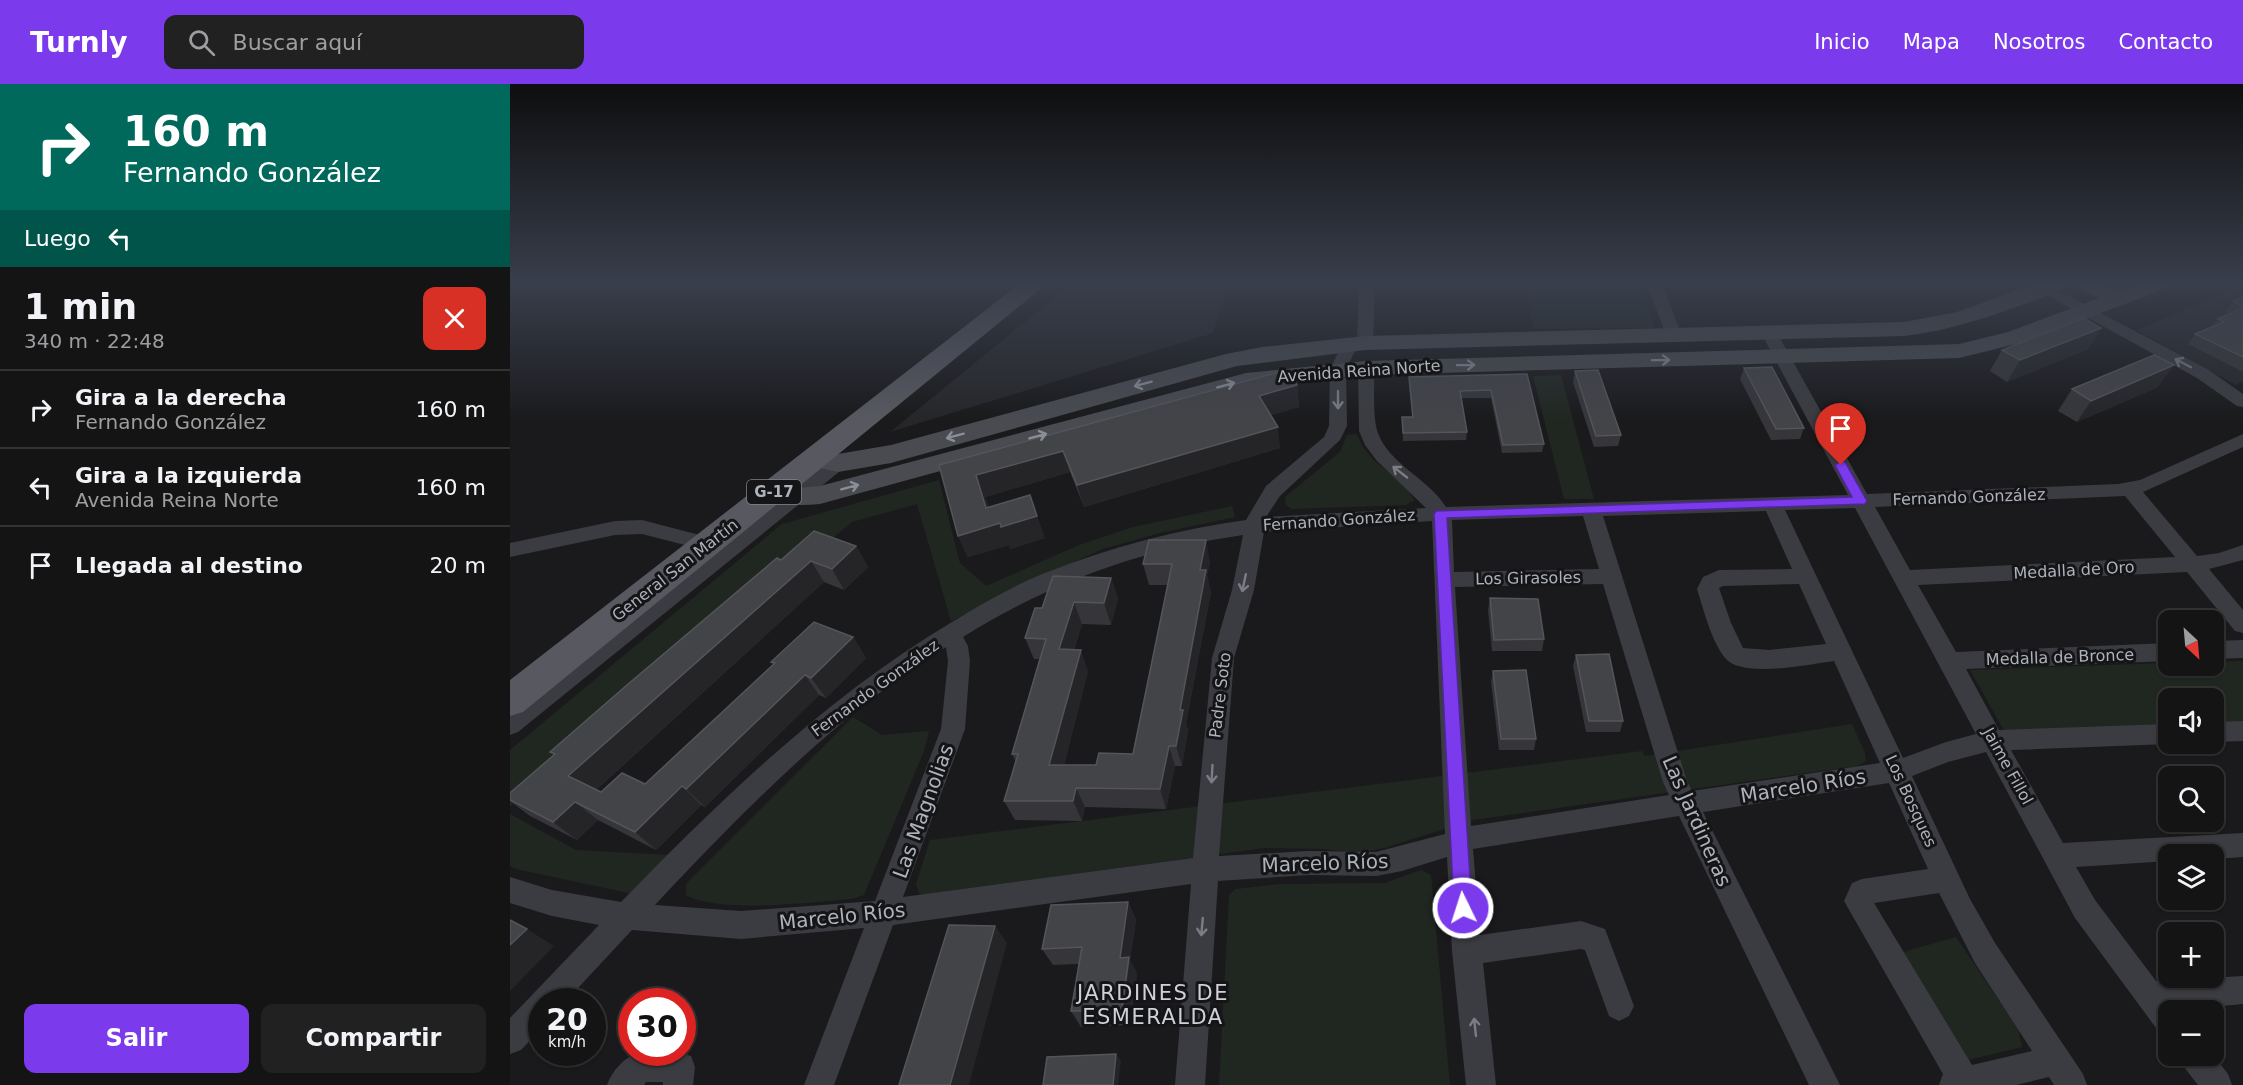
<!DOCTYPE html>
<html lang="es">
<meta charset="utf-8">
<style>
:root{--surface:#141415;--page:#212122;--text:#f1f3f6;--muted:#9d9ea0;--line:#333334;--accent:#7c3aed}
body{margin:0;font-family:"DejaVu Sans",sans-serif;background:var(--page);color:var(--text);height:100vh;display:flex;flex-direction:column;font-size:22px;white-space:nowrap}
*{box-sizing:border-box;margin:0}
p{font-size:20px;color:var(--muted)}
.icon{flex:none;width:33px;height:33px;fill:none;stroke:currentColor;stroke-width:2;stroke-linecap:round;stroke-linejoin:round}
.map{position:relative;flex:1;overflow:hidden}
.panel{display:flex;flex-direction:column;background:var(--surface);width:510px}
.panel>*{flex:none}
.banner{background:#00695c;color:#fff;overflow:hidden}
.needle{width:39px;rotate:154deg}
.buttons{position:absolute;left:1648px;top:526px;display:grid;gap:12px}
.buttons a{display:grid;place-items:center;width:66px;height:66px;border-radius:12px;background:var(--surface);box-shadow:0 2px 4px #0004,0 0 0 2px var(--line);font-size:30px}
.speed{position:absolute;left:18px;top:904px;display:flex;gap:12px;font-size:30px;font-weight:700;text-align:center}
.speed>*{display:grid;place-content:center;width:78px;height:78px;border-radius:50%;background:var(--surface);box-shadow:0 2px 4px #0004,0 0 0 2px var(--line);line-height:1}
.speed small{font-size:15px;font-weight:400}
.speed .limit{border:9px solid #d22;background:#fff;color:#111}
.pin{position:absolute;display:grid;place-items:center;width:51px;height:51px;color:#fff;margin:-62px -26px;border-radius:50% 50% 50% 0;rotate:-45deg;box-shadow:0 0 6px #0007}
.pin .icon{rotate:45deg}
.me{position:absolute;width:66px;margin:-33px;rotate:356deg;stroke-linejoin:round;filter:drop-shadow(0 0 4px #0008)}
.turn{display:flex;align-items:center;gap:21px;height:126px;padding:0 24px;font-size:27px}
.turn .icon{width:78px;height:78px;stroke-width:2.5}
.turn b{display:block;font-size:42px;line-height:51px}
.then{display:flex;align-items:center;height:57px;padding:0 24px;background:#0003;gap:12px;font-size:22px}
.round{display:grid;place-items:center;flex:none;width:63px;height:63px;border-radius:12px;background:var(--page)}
.overview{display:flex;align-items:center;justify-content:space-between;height:102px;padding:0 24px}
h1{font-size:36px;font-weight:800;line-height:45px}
.primary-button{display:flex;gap:12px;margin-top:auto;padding:12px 24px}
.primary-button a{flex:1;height:69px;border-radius:12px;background:var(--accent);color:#fff;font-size:24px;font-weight:800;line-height:69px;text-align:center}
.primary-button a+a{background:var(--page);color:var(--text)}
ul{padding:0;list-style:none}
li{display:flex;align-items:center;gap:18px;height:78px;padding:0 24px;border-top:2px solid var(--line)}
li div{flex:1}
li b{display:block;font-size:22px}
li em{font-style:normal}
header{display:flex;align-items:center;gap:36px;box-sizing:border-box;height:84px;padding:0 30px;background:var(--accent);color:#fff}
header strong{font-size:28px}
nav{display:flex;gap:33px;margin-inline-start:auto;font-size:21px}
.search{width:420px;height:54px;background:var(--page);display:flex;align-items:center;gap:15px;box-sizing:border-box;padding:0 21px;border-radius:12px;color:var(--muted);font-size:22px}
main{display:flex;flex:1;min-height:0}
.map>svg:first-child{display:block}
.built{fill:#262629}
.green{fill:#202721}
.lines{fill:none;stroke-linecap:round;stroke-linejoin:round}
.street{fill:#3b3c41;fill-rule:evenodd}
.secondary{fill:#494b51;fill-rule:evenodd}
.primary{fill:#585960;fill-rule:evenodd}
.wall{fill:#36363a}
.shaded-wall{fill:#252528}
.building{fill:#434448;stroke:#53555a;stroke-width:1.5}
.oneway{stroke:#8a8e96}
.oneway2{stroke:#7a7d84}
.route{fill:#7c3aed;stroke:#51269a;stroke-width:1.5}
.labels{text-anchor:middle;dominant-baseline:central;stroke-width:6;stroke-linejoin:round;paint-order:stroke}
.shield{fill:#151517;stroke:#7f838a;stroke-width:1.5}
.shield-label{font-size:15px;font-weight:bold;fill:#adb2bb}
.street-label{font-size:16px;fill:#adb2bb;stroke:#151517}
.near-street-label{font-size:20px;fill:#adb2bb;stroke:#151517}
.near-neighbourhood-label{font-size:21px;letter-spacing:1.5px;fill:#ced1d7;stroke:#151517}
</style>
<header>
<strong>Turnly</strong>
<div class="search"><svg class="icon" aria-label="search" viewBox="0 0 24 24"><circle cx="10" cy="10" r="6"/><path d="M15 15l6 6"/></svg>Buscar aquí</div>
<nav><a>Inicio</a><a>Mapa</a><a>Nosotros</a><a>Contacto</a></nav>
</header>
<main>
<section class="panel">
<div class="banner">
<div class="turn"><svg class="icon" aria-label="right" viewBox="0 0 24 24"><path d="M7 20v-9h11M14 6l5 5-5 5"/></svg><div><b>160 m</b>Fernando González</div></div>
<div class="then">Luego<svg class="icon" aria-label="left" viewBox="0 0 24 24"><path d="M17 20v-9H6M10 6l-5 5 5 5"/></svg></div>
</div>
<div class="overview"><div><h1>1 min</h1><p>340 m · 22:48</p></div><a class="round" style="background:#d93025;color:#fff"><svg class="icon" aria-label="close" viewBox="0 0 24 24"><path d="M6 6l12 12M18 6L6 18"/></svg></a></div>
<ul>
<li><svg class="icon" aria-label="right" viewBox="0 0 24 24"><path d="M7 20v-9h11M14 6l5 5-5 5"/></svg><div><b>Gira a la derecha</b><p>Fernando González</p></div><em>160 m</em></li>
<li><svg class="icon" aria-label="left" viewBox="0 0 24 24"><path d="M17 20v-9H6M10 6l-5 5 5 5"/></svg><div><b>Gira a la izquierda</b><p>Avenida Reina Norte</p></div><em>160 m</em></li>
<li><svg class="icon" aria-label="arrive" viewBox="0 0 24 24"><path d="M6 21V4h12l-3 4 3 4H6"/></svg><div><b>Llegada al destino</b></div><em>20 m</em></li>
</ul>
<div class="primary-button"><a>Salir</a><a>Compartir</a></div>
</section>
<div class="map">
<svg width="1733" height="1001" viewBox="0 0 1733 1001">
<rect width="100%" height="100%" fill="#1a1a1c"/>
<g class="built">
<path d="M564 198H719L703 249 380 348Z"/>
<path d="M1733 201V297L1726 301 1626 246Z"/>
</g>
<g class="green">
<path d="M1130 203 1145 244 1024 245 1015 204Z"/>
<path d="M1051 291 1084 415H1054L1023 292Z"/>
<path d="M847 350C859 384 892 390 904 416L896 421 782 425 776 421 775 413 830 368 837 351Z"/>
<path d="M429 396 450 479 476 502 569 461 623 443 722 422 725 433 650 449 593 465 519 498 441 537 407 420 342 438 0 723V666L272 440Z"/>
<path d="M1733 577V638L1704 640V615H1659V642L1496 650 1460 586 1659 579V582H1704V578Z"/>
<path d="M343 633 372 651 419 647 414 667 354 811 342 815C302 818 209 830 176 811V800Z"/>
<path d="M1342 640 1355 669 1356 677 1347 682 963 736 874 764 849 769 812 765 754 764 410 811 406 800 420 756 1132 667 1135 672Z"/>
<path d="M0 730 66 766 160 771 123 810 6 785 0 782Z"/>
<path d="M911 786 921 791 940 1001H709L719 811 725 805 770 800 875 799Z"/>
<path d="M1446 853 1508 945 1512 963 1458 976 1393 868Z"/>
</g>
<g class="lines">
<g class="street">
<path d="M849 198H865L863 259 855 264 848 261 836 285 837 342 830 356 770 412 756 433 916 424 867 377 855 361 849 347 848 284 856 279 864 284C865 302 862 333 868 349 879 380 919 395 936 423L1338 411 1251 249 1259 244 1267 249 1357 410 1608 400 1630 396 1733 350V363L1633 408 1687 472 1709 469 1733 461V476L1699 485 1733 526V549L1725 547 1677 488 1408 501 1446 568 1659 559V577L1456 585 1489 646 1659 640V660L1501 666 1553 759 1733 749V773L1704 775V771H1659V777L1566 783 1585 816 1646 897 1733 892V920L1659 927V953L1649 948 1565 834 1476 668 1438 678 1402 692 1460 815 1485 859 1573 990 1577 1001H1544L1539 993 1506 1001H1429L1433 990 1334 817 1342 799 1352 795 1418 785 1379 699 1193 728 1330 1001H1299L1169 732 963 765 970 851 1071 837 1095 845 1124 922 1119 932 1109 937 1099 932 1075 866 1071 865 973 879 986 1001H956L942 867 937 773 892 787 866 792 798 791 708 797 695 1001H665L681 800 383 841 324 1001H294L354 844 231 855 122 846 55 918H32V944L11 966 0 970V934L89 841 42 832 0 819V793L42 806 111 818C212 714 318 612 442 538 472 520 502 502 535 489 600 463 666 446 736 436L756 402 814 353 819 342 820 285 834 257 840 255 847 258ZM1615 412 1665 473 1400 486 1365 423ZM1345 424 1466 650 1436 658 1393 674 1275 426ZM1256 427 1282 485 1209 486 1193 493 1187 505C1194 527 1201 556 1215 574 1232 595 1300 580 1324 577L1370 679 1182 707 1177 697 1093 432ZM1073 432 1089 485 944 488 942 436ZM922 437 935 750 866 768 798 767 709 772 724 574 744 506 754 448ZM733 451 722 506 702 574 683 774 393 813 455 645 460 577 458 562 453 553C542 498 629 466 733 451ZM1093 500 1153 698 1159 711 961 742 945 503ZM1289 500 1316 560 1259 566 1233 564 1221 539 1209 504 1213 502ZM436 563 438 577 431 645 365 817 231 827 145 821C229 731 331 627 436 563ZM1429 809 1465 879 1522 967 1462 981 1364 819Z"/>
<path d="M1136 198H1151L1172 251 1170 254H1158L1156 251Z"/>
<path d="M1513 198H1532L1699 286 1733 310V323L1727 322 1687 294Z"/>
<path d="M328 373 335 375 337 379 335 383 8 648 0 651V627L321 375Z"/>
<path d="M132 436 205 455 208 460 205 465 198 467 132 450 105 451 0 473V459L105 437Z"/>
<path d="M1733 556V574L1704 575V557Z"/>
<path d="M1733 637V657L1704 658V638Z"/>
<path d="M127 969H172L181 972 185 983 183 1001H153V998H136L134 1001H97C102 987 113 975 127 969Z"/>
<path d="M1670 972H1704L1718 990 1722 1001H1688L1674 983Z"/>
</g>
<g class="secondary">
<path d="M1530 198H1561L1558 203C1504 224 1452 245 1394 252L855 266 727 282 381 379 328 388 296 381 292 375 296 369 305 366 328 370 381 361 716 270 752 263 855 252 1394 238 1447 228Z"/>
<path d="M1563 198H1591L1608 207 1632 198H1663L1660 203 1514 258 1449 274 856 291 737 303 310 420C290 422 272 421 252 416L248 409 252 402 262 400 287 404 310 402 736 289 856 277 1449 260 1498 248 1589 214 1566 203Z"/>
</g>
<path class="primary" d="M512 198H539L13 628 0 632V596Z"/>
</g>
<g class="wall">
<path d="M1188 198H1211L1209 205H1191Z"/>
<path d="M1304 198H1327L1326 202H1307Z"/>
<path d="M1733 213V288L1678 260 1685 250 1702 242 1708 235 1719 230 1715 228 1723 217Z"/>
<path d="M1591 244 1578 265 1497 298 1480 287 1492 266Z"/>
<path d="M1234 284 1294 344 1290 355 1261 356 1230 295Z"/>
<path d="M1065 287 1111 351 1108 362 1084 363 1063 298Z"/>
<path d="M1017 290 1034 360 1032 368 992 369 981 314H951L957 348 956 356 893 357 892 333H902L899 300V293Z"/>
<path d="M787 301 789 323 761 331 770 364 574 423 560 388 475 413 479 424 535 454 500 465 499 461 458 473 448 452 429 381Z"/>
<path d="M1648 303 1567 338 1548 327 1562 305Z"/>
<path d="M346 462 358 483 334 506 314 498 86 706 91 708 135 700 263 581 261 578 343 553 356 574 316 614 309 611 195 723 191 721 146 766 88 736 67 756 20 732 0 717V709L44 671 40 668 271 476Z"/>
<path d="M700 478 697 491 701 508 676 639 678 646 672 682H665L656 725 575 723 572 737 505 736 494 717 506 678 502 670 529 575H524L515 554 532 524 601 494 608 515 601 541 572 540 564 566 578 587 554 681H586L623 670 658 501H639L633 480Z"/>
<path d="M980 514 1034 555 1032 567H982L978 526Z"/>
<path d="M1066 571 1113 637 1110 648H1076L1063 582Z"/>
<path d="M983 587 1026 655 1024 666H989L981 598Z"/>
<path d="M618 818 626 836 620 876 627 890 620 941 571 943 561 927 569 880 543 881 532 865Z"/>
</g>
<g class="shaded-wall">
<path d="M1591 244 1578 265 1497 298 1510 276Z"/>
<path d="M1664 281 1648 303 1567 338 1581 317Z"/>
<path d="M787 301 789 323 751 334 749 312Z"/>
<path d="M768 343 770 364 574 423 567 401Z"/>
<path d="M553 367 560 388 475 413 484 441 520 411 535 454 500 465 499 461 458 473 448 452 476 424 466 391Z"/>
<path d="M696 456 700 478 697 491 701 508 676 639 678 646 672 682 666 662 670 626 690 486Z"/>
<path d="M346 462 358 483 334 506 322 485Z"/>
<path d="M301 477 314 498 80 711 58 692Z"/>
<path d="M601 494 608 515 601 541 594 519Z"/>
<path d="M564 518 572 540 557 586 549 565Z"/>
<path d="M343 553 356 574 316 614 301 594Z"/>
<path d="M571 566 578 587 549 701 539 681Z"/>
<path d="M295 591 309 611 195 723 176 705Z"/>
<path d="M659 662 665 682 656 725 650 705Z"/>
<path d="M172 702 191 721 146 766 125 748Z"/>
<path d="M566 704 575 723 572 737 563 717Z"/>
<path d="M65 718 88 736 67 756 43 738Z"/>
<path d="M618 818 626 836 620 876 627 890 620 941 612 926 610 874Z"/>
<path d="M485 842 497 859 459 1001H440Z"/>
<path d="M17 845 44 862 0 907V861Z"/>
<path d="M606 970 611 977 608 1001H603Z"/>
</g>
<g class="building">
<path d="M1733 213V223L1723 217Z"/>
<path d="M1733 224V273L1685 250 1714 238 1708 235Z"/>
<path d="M1574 234 1591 244 1510 276 1492 266Z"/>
<path d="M1644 271 1664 281 1581 317 1562 305Z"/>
<path d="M1262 283 1294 344 1266 345 1234 284Z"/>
<path d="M777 286 787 301 749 312 768 343 567 401 553 367 466 391 476 424 520 411 527 432 491 443 490 439 448 452 429 381Z"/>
<path d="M1088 286 1111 351 1086 352 1065 287Z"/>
<path d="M1017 290 1034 360 993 361 981 306 950 307 957 348 893 349 892 333H903L899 293Z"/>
<path d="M304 447 346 462 322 485 301 477 58 692 91 708 112 689 135 700 265 579 261 578 304 538 343 553 301 594 295 591 176 705 172 702 125 748 65 718 43 738 0 716V709L45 670 40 668 117 601 267 474 271 476Z"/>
<path d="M639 456H696L690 486H696L670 626H673L666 662H659L650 705 566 704 563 717H494L508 670H502L536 555 515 554 525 524H532L543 492 601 494 594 519 564 518 549 565 571 566 539 681H586L589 669 623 670 662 480H633Z"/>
<path d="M980 514 1028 515 1034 555 984 556Z"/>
<path d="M1099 570 1113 637H1079L1066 571Z"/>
<path d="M1016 586 1026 655H991L983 587Z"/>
<path d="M618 818 610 874 619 873 612 926 561 927 572 863 532 865 541 821Z"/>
<path d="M0 836 17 845 0 861Z"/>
<path d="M439 841 485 842 440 1001H389Z"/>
<path d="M606 970 603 1001H533L537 973Z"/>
</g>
<defs><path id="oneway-shaft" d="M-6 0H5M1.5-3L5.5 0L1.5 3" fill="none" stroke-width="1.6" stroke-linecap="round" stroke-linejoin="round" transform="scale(1.5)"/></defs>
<g class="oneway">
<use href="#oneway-shaft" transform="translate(1151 276) rotate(-1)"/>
<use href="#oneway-shaft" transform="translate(956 281) rotate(-1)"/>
<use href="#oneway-shaft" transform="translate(633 300) rotate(165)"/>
<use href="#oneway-shaft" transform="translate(716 301) rotate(-15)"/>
<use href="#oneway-shaft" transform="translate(445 352) rotate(165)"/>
<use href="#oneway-shaft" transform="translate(528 352) rotate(-15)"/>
<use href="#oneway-shaft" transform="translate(340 403) rotate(-15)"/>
</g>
<g class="oneway2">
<use href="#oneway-shaft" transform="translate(1673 279) rotate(-152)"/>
<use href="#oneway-shaft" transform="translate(828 316) rotate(90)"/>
<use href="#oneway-shaft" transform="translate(890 388) rotate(-142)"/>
<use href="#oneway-shaft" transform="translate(734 499) rotate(102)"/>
<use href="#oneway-shaft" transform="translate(702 690) rotate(93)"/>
<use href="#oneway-shaft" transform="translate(692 843) rotate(95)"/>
<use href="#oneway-shaft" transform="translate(965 943) rotate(-96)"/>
</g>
<linearGradient id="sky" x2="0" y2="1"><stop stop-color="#0e0e0f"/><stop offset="0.59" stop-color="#383e4b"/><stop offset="1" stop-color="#383e4b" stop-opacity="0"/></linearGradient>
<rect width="1733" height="338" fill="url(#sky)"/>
<path class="route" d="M1331 377 1335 378 1357 417 1355 420 937 434 962 824 959 830 953 832 946 830 944 824 924 430 926 427 1342 413 1325 381Z"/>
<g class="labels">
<rect class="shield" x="237" y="396" width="54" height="24" rx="4.5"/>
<g class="shield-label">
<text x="264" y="408">G-17</text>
</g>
<g class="street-label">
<text transform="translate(849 287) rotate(-4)">Avenida Reina Norte</text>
<text transform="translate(1459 413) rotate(-2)">Fernando González</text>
<text transform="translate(829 436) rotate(-4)">Fernando González</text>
<text transform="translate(165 486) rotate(-38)">General San Martín</text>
<text transform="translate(1564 486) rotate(-3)">Medalla de Oro</text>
<text transform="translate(1018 494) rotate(-1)">Los Girasoles</text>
<text transform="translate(1550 573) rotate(-2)">Medalla de Bronce</text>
<text transform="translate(365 604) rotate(-36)">Fernando González</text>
<text transform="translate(710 611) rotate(-83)">Padre Soto</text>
<text transform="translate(1498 682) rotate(61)">Jaime Fillol</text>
<text transform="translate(1401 717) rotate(65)">Los Bosques</text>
</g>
<g class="near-street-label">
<text transform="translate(1293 702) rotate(-9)">Marcelo Ríos</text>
<text transform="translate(413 727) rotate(-70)">Las Magnolias</text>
<text transform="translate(1187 737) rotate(66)">Las Jardineras</text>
<text transform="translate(815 779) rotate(-2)">Marcelo Ríos</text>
<text transform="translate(332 832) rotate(-6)">Marcelo Ríos</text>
</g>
<g class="near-neighbourhood-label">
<text x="643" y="909">JARDINES DE<tspan x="643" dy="24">ESMERALDA</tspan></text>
</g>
</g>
</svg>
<div class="buttons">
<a><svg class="needle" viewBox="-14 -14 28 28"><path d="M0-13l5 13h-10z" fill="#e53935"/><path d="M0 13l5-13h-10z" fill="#9d9ea0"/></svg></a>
<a><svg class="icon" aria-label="sound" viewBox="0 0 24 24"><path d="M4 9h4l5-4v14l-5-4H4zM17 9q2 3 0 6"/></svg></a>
<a><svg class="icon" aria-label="search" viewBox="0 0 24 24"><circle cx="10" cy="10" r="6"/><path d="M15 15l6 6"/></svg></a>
<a><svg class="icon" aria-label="layers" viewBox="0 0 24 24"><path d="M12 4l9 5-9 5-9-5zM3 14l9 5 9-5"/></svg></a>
<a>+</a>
<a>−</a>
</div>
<div class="speed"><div>20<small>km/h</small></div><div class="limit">30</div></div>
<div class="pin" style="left:1331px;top:381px;background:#d93025"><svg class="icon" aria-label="arrive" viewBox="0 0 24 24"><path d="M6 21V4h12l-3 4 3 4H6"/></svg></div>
<svg class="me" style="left:953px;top:824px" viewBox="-20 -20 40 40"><circle r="17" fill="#7c3aed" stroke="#fff" stroke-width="3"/><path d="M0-11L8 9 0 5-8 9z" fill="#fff"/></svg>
</div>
</main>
